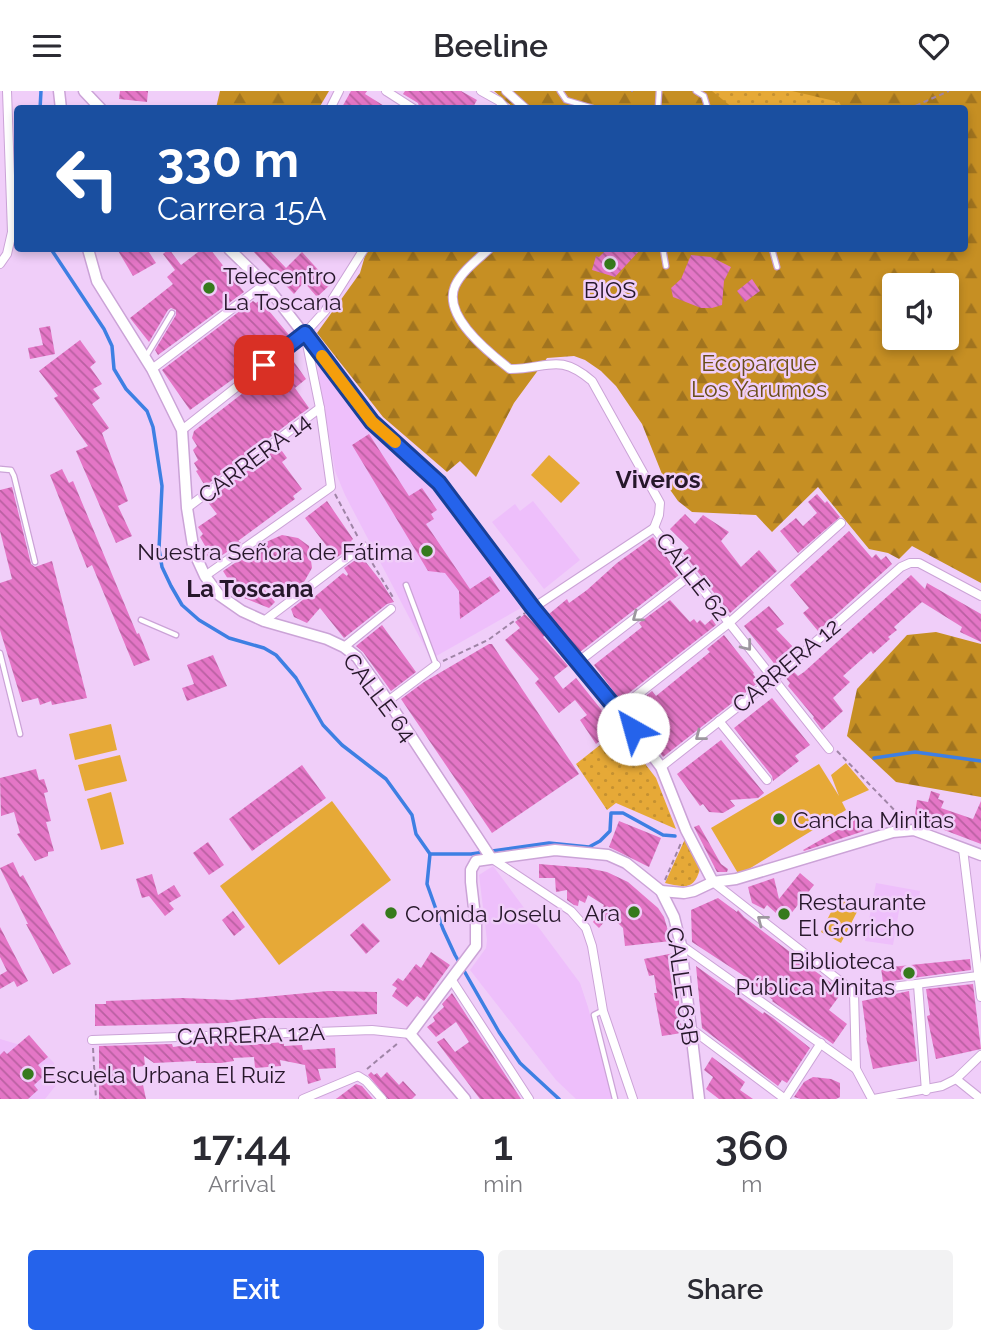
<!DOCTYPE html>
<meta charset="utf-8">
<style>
:root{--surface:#fff;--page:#f2f2f3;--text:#2b2b33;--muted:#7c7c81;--accent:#2563eb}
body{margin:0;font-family:Raleway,sans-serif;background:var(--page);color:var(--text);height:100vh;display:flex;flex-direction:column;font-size:26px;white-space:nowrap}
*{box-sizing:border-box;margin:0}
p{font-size:23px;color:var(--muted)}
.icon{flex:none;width:38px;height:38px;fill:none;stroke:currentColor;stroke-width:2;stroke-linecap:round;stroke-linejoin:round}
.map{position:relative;height:1008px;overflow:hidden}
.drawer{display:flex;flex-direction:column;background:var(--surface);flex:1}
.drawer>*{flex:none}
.top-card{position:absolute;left:14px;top:14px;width:954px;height:147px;border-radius:7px;box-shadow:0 4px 10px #0003;background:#1a4fa0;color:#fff;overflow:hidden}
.tools{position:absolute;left:882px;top:182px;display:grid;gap:14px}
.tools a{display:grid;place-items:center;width:77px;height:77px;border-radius:7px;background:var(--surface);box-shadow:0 4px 10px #0003;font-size:35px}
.pin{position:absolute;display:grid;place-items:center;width:60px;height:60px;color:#fff;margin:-30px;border-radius:14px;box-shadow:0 4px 10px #0006}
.me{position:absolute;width:77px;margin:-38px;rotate:322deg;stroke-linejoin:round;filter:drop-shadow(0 0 5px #0008)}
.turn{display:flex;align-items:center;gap:24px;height:147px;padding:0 28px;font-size:32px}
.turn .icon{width:91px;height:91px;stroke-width:2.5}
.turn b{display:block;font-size:49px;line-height:60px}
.eta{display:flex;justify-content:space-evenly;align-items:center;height:119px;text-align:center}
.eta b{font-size:42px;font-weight:600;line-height:49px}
.primary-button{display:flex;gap:14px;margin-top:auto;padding:14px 28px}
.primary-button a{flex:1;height:80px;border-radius:7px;background:var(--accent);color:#fff;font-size:28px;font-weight:600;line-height:80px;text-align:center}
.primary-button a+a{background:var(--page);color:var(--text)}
header{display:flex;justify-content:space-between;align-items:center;height:91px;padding:0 28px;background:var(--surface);font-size:32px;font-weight:600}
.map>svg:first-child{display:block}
.built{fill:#eebffb}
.forest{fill:url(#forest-firs);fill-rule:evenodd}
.park{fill:url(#park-dots)}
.garden{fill:#e6a937}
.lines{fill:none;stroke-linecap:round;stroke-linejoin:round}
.stream{stroke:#3e7fe3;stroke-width:3.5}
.building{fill:url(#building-back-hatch)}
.lane-casing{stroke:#cba3d7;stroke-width:7}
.street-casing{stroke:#cba3d7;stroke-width:10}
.secondary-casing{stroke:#cba3d7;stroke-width:13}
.path{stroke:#9f84a6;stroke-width:2;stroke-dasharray:5 3.5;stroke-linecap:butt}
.lane{stroke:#fff;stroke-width:4.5}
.street{stroke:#fff;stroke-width:8}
.secondary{stroke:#fff;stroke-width:10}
.oneway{stroke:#9d979f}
.route-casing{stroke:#184099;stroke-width:18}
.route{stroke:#2563eb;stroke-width:12}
.slow{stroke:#f59e0b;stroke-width:12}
.poi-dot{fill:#367a1c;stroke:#f0cef9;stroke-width:2.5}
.labels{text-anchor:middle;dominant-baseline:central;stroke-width:5;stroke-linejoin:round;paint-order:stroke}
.poi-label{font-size:23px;fill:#26172a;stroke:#f0cef9;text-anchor:start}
.park-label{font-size:23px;fill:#694d18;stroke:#f0cef9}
.street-label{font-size:23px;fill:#26172a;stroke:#f0cef9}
.neighbourhood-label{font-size:24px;font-weight:bold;fill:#26172a;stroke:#f0cef9}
</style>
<header><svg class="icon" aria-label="menu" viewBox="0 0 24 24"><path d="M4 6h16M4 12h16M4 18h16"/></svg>Beeline<svg class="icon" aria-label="heart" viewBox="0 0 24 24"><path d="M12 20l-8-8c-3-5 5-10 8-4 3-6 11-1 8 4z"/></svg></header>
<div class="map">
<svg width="981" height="1008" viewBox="0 0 981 1008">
<defs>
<pattern id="forest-firs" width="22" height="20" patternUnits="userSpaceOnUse" patternTransform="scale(1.75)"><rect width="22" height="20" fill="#c68f23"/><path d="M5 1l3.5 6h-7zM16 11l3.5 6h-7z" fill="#a1741f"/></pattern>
<pattern id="park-dots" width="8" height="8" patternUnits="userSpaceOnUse" patternTransform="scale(1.75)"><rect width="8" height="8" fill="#e6a937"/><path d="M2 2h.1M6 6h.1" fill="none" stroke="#c59131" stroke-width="1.8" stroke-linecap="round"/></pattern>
<pattern id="building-back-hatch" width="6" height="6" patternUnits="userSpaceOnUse" patternTransform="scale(1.75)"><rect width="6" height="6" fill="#e476c6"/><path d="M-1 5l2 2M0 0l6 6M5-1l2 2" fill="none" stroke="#b960a1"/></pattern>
</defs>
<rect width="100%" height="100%" fill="#f0cef9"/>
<g class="built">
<path d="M316 268 373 344 433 399 521 517 431 568 345 404 335 380Z"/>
<path d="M533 410 580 469 544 498 492 431 515 413 520 420Z"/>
<path d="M493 775 580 892 588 916 612 1008H576L556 989 470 879 486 857 487 849 479 784Z"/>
<path d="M876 792 920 800 918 816 900 814 893 854 865 850Z"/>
<path d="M0 948 17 953 32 949 54 972 56 994 45 1008H0Z"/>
</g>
<g class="forest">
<path d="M220 0H329L319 17H216Z"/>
<path d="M494 0H981V492L912 455 899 468 888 462 869 458 818 396 772 441 756 424 692 421 678 410 666 393 642 333 616 295 601 280 585 269 574 265 547 267 514 312 476 386 460 370 447 381 383 326 317 242 360 182 367 158H964V18H515ZM894 194H947V247H894Z"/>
<path d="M936 541 981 553V706L896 691 847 645 857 598 907 544Z"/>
</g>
<g class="park">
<path d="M712 0H792L839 11 842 16 733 17Z"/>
<path d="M619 639 656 687 676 738 616 712 607 719 576 673Z"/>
<path d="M685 748 700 778C694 800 684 796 665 792Z"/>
</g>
<g class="garden">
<path d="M549 364 580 392 561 412 531 384Z"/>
<path d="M111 633 117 659 75 669 69 643Z"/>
<path d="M120 664 127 690 85 700 78 674Z"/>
<path d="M846 672 869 699 842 711 846 719 739 784 711 737 819 673 839 705 831 684Z"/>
<path d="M111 701 124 753 101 759 87 708Z"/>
<path d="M332 710 391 789 279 874 220 795Z"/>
<path d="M839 805 859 817 841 852 821 841Z"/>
</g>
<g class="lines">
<g class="stream">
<path d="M40 18 41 0"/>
<path d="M51 158 104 238 112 255 114 278 126 298 147 320 153 336 162 395 159 458 162 476 171 495 182 514 199 529 229 547 264 557 276 564 296 587 323 634 342 654 386 688 412 724 416 743 430 763 427 793 443 838 455 864 499 941 520 972 559 1008"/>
<path d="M874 667 915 661 981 670"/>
<path d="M430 763H471L549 752 589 756 600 750 610 740 611 722H623L663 744 675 745"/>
</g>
</g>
<g class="building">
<path d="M120 0H148L147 11 119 8Z"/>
<path d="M351 0H367L365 3 389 18H341Z"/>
<path d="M405 0H461L477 9 472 18H420L418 12 403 3Z"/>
<path d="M117 158H147L156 172 133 185Z"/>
<path d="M169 158 181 174 202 158H210L244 201 158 264 155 259 176 224V219L171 217 168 219 149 251 130 227 173 193 167 186 175 179 163 163Z"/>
<path d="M251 158H268L286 177 302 161 331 193 317 206 304 191 294 203Z"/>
<path d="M607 158H641L615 186 592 179 596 165 599 166Z"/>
<path d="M691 164 711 166 731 176 724 190 722 214 712 217H701L673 206 671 197 681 188Z"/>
<path d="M752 188 760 200 745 211 737 200Z"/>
<path d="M260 209 289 244 265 265 190 319 162 279 253 210 256 212Z"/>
<path d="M50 235 55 263 30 268 28 257 43 254 39 237Z"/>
<path d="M80 249 96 271 90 276 102 293 93 298 100 307 92 313 109 337 102 342 128 410 118 415 132 445 116 452 76 360 88 355 54 307 58 305 39 280Z"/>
<path d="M292 268 306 288 295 297 309 317 205 395 196 380 198 379 194 372 198 369 193 359 197 355 192 347 194 340 252 295 253 297 265 290Z"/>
<path d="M369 343 409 405 422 397 437 419 431 423 434 428 426 433 470 498 490 485 500 500 460 528 459 500 445 482 428 480 352 354Z"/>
<path d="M279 356 287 367 282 371 302 398 293 405 295 408 238 450 241 452 213 470 206 464 209 462 200 446 203 443 198 436 217 423 207 410Z"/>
<path d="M62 378 69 392 73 390 137 543 139 542 150 569 134 575 92 474 87 477 50 384Z"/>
<path d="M12 396 31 473 35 476 52 470 87 607 52 614 51 610 40 614 38 607 22 611 0 539V492L12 488 0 440V399Z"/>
<path d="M817 403 825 412 827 410 840 426 798 462 780 440 796 427 803 435 817 422 808 411Z"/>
<path d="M327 410 353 448 351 450 354 454 336 467 305 427Z"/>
<path d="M685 423 695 433 703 424 729 441 721 450 741 476 759 459 777 480 730 522 683 462 689 457 670 438Z"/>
<path d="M849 440 872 467 876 463 881 469 886 465 892 473 818 540 803 522 809 517 790 494Z"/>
<path d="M282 444 298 447 309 455 312 477 304 491 294 499 264 498 275 511 269 517 229 501 222 493 228 488 223 480 251 461 256 465 266 451Z"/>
<path d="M653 446 679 484 580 561 549 523 567 508 569 512 587 499 617 472Z"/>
<path d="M361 465 380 489 394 511 387 513 344 547 320 517 307 532 294 526 291 518 308 505 312 508 343 482 347 485 348 483 344 477Z"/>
<path d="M911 484 925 498 927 492 981 523V551L960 541 962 536 922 511 894 536 897 539 888 546 890 548 873 563 871 560 843 585 850 591 833 607 843 620 822 639 813 627 814 626 788 595 790 592 785 586 793 580 798 585 804 581Z"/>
<path d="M670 509 690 531 694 528 697 532 700 529 705 534 712 528 716 534 620 609 594 574 642 536 639 532Z"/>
<path d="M769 515 784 533 776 538 795 558 777 576 744 535Z"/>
<path d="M525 523 545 544 543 546 568 575 554 586 563 598 576 587 616 637 596 653 580 629 587 624 575 609 559 622 535 592 539 588 505 549 520 537 515 531Z"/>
<path d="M382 534 416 581 391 600 363 561 356 555Z"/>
<path d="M724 544 754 582 753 583 759 591 663 666 628 619 652 600 656 605 710 561 707 558Z"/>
<path d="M489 553H492L579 683 492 742 401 608 424 591Z"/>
<path d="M213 564 227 595 187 610 182 597 194 593 187 574Z"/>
<path d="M772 607 810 654 795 665 799 670 773 690 772 685 734 637Z"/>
<path d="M721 649 764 702 758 707 730 709 735 715 723 722 709 721 703 713 700 715 677 683Z"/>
<path d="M302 674 326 707 252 760 229 728Z"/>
<path d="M36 678 39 689 44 688 48 701 44 702 51 730 46 731 54 760 48 761V765L35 770 17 743 20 742 14 721 1 725 0 687Z"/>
<path d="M931 700 940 703 938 708 944 710 941 717 973 728 981 710V753L931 734 914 731 917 709 928 711Z"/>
<path d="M857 728 864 740 804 760 803 759Z"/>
<path d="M619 730 661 747 649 776 609 756Z"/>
<path d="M699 734 721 773 728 778 727 781H717L694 736Z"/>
<path d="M208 751 224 774 209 784 193 762Z"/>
<path d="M13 771 20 786 23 784 71 873 53 883 26 833H28L0 777Z"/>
<path d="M539 773 587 777 607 781 628 791 658 817 664 826 671 850 625 855 623 837 610 824 599 837 593 831 604 814 588 804 585 812 579 809 578 815 574 814 567 809V799L556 801 555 787H539Z"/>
<path d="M800 782 814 794 785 830 767 814 764 818 752 812 748 796 774 787 779 808Z"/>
<path d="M152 783 158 804 174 794 181 805 169 812 174 818 165 825 149 805 142 807 136 788Z"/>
<path d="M718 807 737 821 738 819 744 826 840 899V904L829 919 847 933 833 953 772 910 773 909 744 885 692 851 691 819Z"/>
<path d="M233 820 245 836 234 845 222 829Z"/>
<path d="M363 832 380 850 366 863 350 844Z"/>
<path d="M0 836 28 890 17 896 14 890 0 898V884L7 880 0 866Z"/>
<path d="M431 861 450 874 424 910 417 905 407 916 392 905 397 897 392 894 398 887 403 890 416 873 421 877Z"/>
<path d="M674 862 682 942 662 945 654 902H657L654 884 649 885 644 868Z"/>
<path d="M970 868 971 879 883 891 881 877Z"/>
<path d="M696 875 763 923 764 921 773 927 810 957 787 992 782 989 778 995 702 937Z"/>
<path d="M973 893 981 958 936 968 927 925 930 924 926 898Z"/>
<path d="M328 900 377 901V923L323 927H262L227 932 95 935V913H106V910L182 907 232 909Z"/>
<path d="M909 900 917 970 873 978 866 946 867 947 862 910Z"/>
<path d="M452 902 521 1008H480L437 951 444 947 455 961 469 951 456 931 436 946 427 936 435 930 433 926 444 916 442 913Z"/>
<path d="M29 944 48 966 38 974 46 983 34 994 38 999 28 1008H0V964L4 960 7 963Z"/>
<path d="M249 950V954L284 951V955L302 954 303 959 335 957 336 977 318 978 321 989 308 993 305 974 280 969 281 975 255 977 254 966 233 967 234 970 221 972H196V970L154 972 144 965 145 975 135 976 136 995 143 994 146 1008H99V955L172 953 173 956 203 952Z"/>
<path d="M712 966 745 991 740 999 753 1008H719L706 998 713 986 704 979Z"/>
<path d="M371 981 374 984 377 982 381 987 387 981 399 994 403 990 416 1004 412 1008H388L368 984Z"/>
<path d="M813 986 831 988 840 992V1006L836 1008H801L794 1006 804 991Z"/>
<path d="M356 993 362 995 373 1008H336Z"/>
</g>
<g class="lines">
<g class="lane-casing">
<g id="lane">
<path d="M560 0 566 9 596 18"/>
<path d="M696 0 704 5 708 18"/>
<path d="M658 18 659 0"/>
<path d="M663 158 666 175"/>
<path d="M772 158 777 176"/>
<path d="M145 267 172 222"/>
<path d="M0 378 11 379 14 385 35 471"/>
<path d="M406 494 436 574"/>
<path d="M141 529 176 544"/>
<path d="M0 562 20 643"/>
<path d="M602 920 594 924 615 1008"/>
</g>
</g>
<g class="street-casing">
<g id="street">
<path d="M386 0 414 18"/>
<path d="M481 0 499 10 506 18"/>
<path d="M506 0 526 18"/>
<path d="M330 18 339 0"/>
<path d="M489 158C477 169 462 180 455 195 442 225 489 262 510 278 548 278 558 261 592 290L660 412 659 424 654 437"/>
<path d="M0 173 7 163 12 141 7 0"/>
<path d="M152 278 265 193"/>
<path d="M182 339 305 242 325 220 364 158"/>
<path d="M187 417 320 317"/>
<path d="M654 437 829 658"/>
<path d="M205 485 331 396 320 317 306 248"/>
<path d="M533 517 654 437"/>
<path d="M264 530 363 455"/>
<path d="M344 556 391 518"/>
<path d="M578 571 691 484"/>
<path d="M388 610 436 574"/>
<path d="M618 619 729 532 841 432"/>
<path d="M719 630 767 689"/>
<path d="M661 676 773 588 901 476 910 472H919L981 505"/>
<path d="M963 758 981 906"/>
<path d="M491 767 571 820 586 837 592 855 603 920 633 1008"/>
<path d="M713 791 854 901"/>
<path d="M681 854 856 978"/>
<path d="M451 888 529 1008"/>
<path d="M918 894 926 1000"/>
<path d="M854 901 978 885"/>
<path d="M854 901 856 978 872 1008"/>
<path d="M690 937 785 1008"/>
<path d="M92 949 372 939 410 943"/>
<path d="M956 988 981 1008"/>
<path d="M303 1008 358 985 366 990 382 1008"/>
<path d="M785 1008 821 952"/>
<path d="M874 1008 942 995 956 988 981 964"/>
</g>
</g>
<g class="secondary-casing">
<g id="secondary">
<path d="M59 0 61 18"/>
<path d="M84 0 101 18"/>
<path d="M88 158 97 190 152 278 182 339 187 417 194 461 205 485 219 504 242 520 264 530 327 548 344 556 357 566 388 610 491 767"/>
<path d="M229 158 265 193 372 331 439 392 533 517 618 619 661 676 686 739 713 791"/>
<path d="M661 800 684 802 694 800 713 791 736 788 893 741 914 739 981 764"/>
<path d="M465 1008 410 943 476 855V834L471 791V779L476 770 555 759 608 764 626 772 661 800 674 826 681 854 699 1008"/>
</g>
</g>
<g class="path">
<path d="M632 1V0"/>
<path d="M836 17 840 18"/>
<path d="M908 18 949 0"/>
<path d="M335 403 359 448"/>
<path d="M368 465 394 508"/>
<path d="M443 570 488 549 525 522"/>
<path d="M837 660 904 729"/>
<path d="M665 789 681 752"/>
<path d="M93 957 96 1008"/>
<path d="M367 978 398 952"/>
</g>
<use href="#lane" class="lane"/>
<use href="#street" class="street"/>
<use href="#secondary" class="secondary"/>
</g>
<defs><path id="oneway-chevron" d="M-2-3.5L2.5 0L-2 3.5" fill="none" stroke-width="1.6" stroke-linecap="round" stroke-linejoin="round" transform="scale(1.75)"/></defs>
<g class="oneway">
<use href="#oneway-chevron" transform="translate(637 526) rotate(143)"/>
<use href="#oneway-chevron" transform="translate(747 555) rotate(52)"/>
<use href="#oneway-chevron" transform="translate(700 645) rotate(142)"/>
<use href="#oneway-chevron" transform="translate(762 829) rotate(-142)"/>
</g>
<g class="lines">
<g class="route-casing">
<path id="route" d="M264 274 305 242 372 331 439 392 533 517 633 638"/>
</g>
<use href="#route" class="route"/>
<path class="slow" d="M322 265 372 331 395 351"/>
</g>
<g class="poi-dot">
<circle cx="610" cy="173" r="7"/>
<circle cx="209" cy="197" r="7"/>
<circle cx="427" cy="460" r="7"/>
<circle cx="779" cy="728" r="7"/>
<circle cx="634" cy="821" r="7"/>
<circle cx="391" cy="822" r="7"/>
<circle cx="784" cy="823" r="7"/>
<circle cx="909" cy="882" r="7"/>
<circle cx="28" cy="983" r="7"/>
</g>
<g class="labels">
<g class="poi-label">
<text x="223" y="184">Telecentro<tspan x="223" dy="26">La Toscana</tspan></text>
<text x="610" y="198" text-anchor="middle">BIOS</text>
<text x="413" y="460" text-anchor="end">Nuestra Señora de Fátima</text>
<text x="793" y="728">Cancha Minitas</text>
<text x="798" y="810">Restaurante<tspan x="798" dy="26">El Gorricho</tspan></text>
<text x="620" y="821" text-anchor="end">Ara</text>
<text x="405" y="822">Comida Joselu</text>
<text x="895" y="869" text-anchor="end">Biblioteca<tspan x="895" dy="26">Pública Minitas</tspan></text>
<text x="42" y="983">Escuela Urbana El Ruiz</text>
</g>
<g class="park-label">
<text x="759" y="271">Ecoparque<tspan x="759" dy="26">Los Yarumos</tspan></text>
</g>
<g class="street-label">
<text transform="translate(254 367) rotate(-37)">CARRERA 14</text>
<text transform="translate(693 485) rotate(52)">CALLE 62</text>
<text transform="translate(786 574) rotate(-40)">CARRERA 12</text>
<text transform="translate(380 606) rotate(53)">CALLE 64</text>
<text transform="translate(683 895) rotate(82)">CALLE 63B</text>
<text transform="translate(251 943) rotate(-2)">CARRERA 12A</text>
</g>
<g class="neighbourhood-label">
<text x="658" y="388">Viveros</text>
<text x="250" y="497">La Toscana</text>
</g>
</g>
</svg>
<div class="tools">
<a><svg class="icon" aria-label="sound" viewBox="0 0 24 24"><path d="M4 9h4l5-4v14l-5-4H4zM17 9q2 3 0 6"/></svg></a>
</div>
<div class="pin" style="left:264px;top:274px;background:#d93025"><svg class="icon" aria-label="arrive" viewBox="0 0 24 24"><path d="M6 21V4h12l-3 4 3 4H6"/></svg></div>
<svg class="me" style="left:633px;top:638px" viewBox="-20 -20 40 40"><circle r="19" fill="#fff"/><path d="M0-13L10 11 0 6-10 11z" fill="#2563eb"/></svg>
<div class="top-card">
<div class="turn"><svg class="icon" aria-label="left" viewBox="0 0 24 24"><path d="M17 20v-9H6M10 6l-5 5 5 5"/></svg><div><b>330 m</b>Carrera 15A</div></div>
</div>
</div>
<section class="drawer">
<div class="eta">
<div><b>17:44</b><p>Arrival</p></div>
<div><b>1</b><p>min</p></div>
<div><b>360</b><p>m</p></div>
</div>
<div class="primary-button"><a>Exit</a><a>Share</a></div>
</section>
